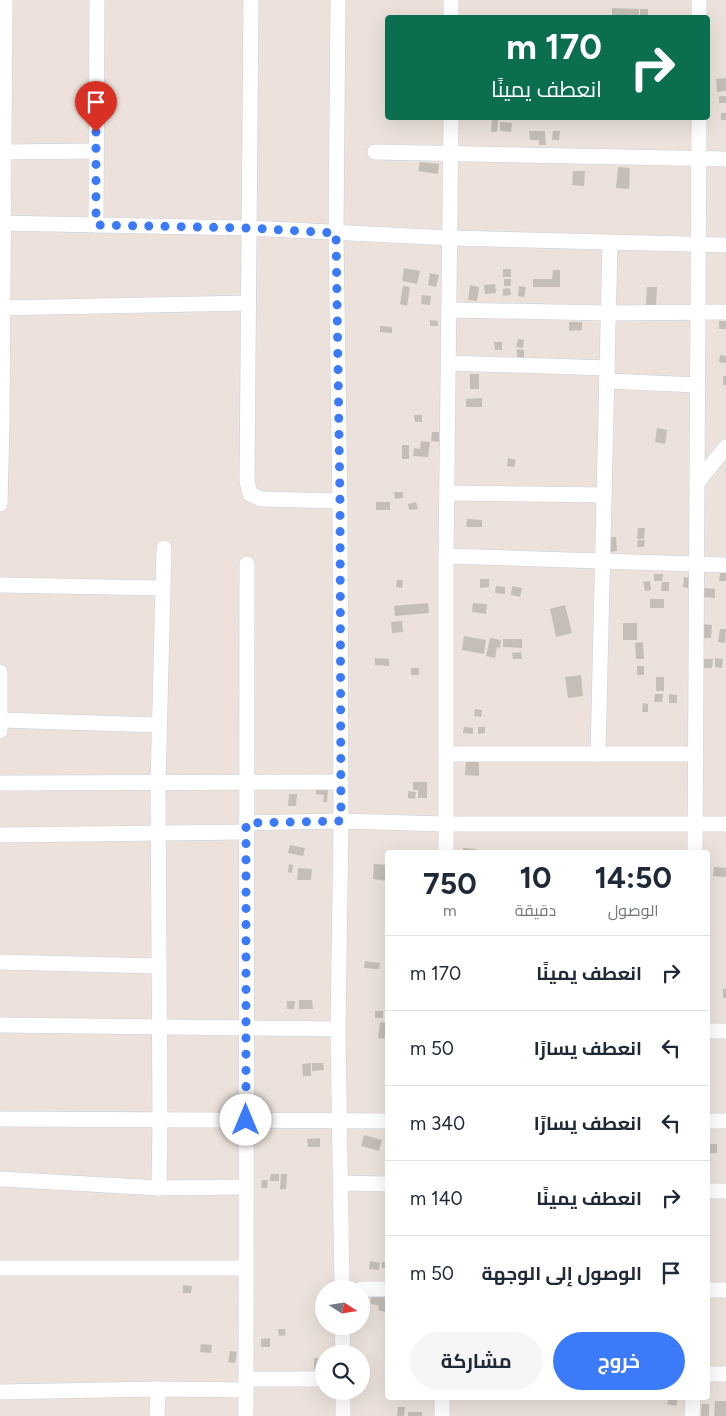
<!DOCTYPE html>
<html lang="ar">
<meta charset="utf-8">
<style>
:root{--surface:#fff;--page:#f6f6f7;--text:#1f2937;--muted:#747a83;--line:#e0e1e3;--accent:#3b7af9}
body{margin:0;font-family:Figtree,Cairo,sans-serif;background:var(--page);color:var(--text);direction:rtl;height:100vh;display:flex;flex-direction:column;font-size:19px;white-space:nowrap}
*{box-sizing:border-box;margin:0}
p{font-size:16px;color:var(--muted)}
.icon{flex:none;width:28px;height:28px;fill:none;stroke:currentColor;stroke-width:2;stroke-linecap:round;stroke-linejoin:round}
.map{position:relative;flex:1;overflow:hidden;direction:ltr}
.drawer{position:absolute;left:385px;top:850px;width:325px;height:550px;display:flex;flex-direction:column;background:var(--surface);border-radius:5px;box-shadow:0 5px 20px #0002;direction:rtl}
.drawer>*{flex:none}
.banner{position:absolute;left:385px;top:15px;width:325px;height:105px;border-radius:5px;box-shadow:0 5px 20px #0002;direction:rtl;background:#0b6e4f;color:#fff;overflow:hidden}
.needle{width:32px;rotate:102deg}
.tools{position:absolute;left:315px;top:1280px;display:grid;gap:10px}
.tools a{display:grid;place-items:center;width:55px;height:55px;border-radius:50%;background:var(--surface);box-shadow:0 5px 20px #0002;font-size:25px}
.pin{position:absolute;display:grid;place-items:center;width:42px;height:42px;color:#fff;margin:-51px -21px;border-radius:50% 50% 50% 0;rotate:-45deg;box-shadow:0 0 5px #0007}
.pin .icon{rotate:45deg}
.me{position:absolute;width:55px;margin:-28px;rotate:0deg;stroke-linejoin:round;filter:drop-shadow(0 0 4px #0008)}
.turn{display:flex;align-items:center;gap:18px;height:105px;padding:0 25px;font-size:22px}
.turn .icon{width:65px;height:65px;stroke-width:2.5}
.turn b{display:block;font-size:35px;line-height:42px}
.eta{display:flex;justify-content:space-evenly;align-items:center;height:85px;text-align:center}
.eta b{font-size:30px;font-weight:700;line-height:35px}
.primary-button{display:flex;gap:10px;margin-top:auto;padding:10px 25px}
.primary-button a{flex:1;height:58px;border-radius:30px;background:var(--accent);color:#fff;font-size:20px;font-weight:700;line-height:58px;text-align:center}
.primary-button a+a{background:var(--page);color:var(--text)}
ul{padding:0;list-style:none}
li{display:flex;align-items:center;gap:15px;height:75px;padding:0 25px;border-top:1px solid var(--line)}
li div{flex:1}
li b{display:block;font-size:19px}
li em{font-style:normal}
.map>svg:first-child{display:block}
.building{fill:#c4beb7}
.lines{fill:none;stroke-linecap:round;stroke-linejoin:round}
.minor-casing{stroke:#cad0db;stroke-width:16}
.minor{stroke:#fff;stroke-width:15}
.route{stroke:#3b7af9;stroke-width:9;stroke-dasharray:0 16.2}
</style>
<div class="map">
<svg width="726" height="1416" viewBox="0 0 726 1416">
<rect width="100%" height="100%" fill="#ece2db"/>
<g class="building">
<path d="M612 8 639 9V17H612Z"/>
<rect x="640" y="9" width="8" height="6"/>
<path d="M726 78V91L717 92 716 79Z"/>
<rect x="719" y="96" width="7" height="7"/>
<rect x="721" y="113" width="5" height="7"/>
<path d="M492 120H498L497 132H491Z"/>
<path d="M500 122 512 123 511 132 500 131Z"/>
<path d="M529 131H545L546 145H539V140H530Z"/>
<path d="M553 131H560L559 140H552Z"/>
<path d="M420 162 439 164 438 174 418 171Z"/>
<path d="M618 167 630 168 629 189 616 188Z"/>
<path d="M573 171H585L584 186 572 185Z"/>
<path d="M404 268 420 271 417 284 402 281Z"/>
<rect x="503" y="269" width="8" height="8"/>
<path d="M553 270H560V287H533V279H552Z"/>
<path d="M430 273 439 275 436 287 428 285Z"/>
<rect x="504" y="279" width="7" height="7"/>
<path d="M495 284 496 293 485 294 484 285Z"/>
<path d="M470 285 479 287 477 301 468 300Z"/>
<path d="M403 286 410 287 407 306 400 304Z"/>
<path d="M519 286 526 287 524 297 518 296Z"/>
<path d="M647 287H657L656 305H646Z"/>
<path d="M510 288 511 295 503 296V289Z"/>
<path d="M422 295 431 296 430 305 421 304Z"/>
<path d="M430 320 438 321V326H430Z"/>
<rect x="719" y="321" width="7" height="8"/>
<path d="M569 322H582V330L569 331Z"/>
<path d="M380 326 392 327V333L380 332Z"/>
<path d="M518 339 524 340 523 348 516 347Z"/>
<path d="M494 342H502V350H495Z"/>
<path d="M517 349 524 350V358L517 357Z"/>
<path d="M720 355 726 356V363L719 362Z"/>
<rect x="470" y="374" width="9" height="15"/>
<rect x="723" y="376" width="3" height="9"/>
<path d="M482 398V407H466V399Z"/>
<path d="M414 415H422V422H415Z"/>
<path d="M657 428 667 430 665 444 655 442Z"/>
<path d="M432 432H439V442L431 441Z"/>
<path d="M421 441 430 442 428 457 413 456 414 448 420 449Z"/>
<rect x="402" y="445" width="7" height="14"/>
<path d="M508 458 516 460 514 467 507 466Z"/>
<path d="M394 492H403V498L395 499Z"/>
<rect x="376" y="502" width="14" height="8"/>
<path d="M416 502 418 509 409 510 408 504Z"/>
<path d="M467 519 482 520V527H466Z"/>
<path d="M638 528H645L644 539H637Z"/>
<path d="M609 537H616L617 551 609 552Z"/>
<path d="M638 540H645L644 547H637Z"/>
<path d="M720 573H726V581H719Z"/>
<path d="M654 574H663L662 581H654Z"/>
<path d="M684 577 689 578 688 588 683 587Z"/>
<path d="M480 579H489V587L480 588Z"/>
<path d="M397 580H403L402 588 396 587Z"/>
<path d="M650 581 651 590 645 591 643 582Z"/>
<path d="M662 582H669V591H661Z"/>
<path d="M496 586 505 587V594L495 593Z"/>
<path d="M512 586 522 588 520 597 511 595Z"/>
<path d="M704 588 715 589V598L703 597Z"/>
<rect x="650" y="599" width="14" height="9"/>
<path d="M428 603 429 613 395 616 394 606Z"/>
<path d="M473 603 487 604 486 614 472 612Z"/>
<path d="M565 605 572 633 556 637 550 609Z"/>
<path d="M402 621 403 632 392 633 391 622Z"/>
<rect x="623" y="623" width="14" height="17"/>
<path d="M704 624 712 625 711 638H703Z"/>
<path d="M720 629H726L725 643 718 642Z"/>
<path d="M464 636 486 640 484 654 462 650Z"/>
<path d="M490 638 501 640 500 648 497 647 495 658 486 656Z"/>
<path d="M503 639H522V648L503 647Z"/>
<path d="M643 642 644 659H636L635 643Z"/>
<path d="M521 652 522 659H513L512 653Z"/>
<path d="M375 658 389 659V666L375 665Z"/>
<path d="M715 658 723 659 722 668 715 667Z"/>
<path d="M704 659H713L712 668H703Z"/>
<rect x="637" y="666" width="7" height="9"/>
<rect x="411" y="668" width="8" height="7"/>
<path d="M581 675 583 696 568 698 565 677Z"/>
<rect x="656" y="677" width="8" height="14"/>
<path d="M655 694H663L662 702H654Z"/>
<path d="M669 694 677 695V703H669Z"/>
<path d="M643 703 648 704V712H642Z"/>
<path d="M475 709 482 710 481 717 474 716Z"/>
<path d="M464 727 473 728V734L463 733Z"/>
<path d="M478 727H485V733L478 734Z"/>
<path d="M466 761 479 762V776L465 775Z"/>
<path d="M413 782H427V798H418V790H413Z"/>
<path d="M316 788 328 789 327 802H323L324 795 316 794Z"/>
<path d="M408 791 416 792 415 799 408 798Z"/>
<path d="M289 794H297L296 806H288Z"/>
<path d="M290 845 305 848 303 856 288 853Z"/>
<path d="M463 848 476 849V852H463Z"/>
<path d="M289 864 293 865 292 873 288 872Z"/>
<path d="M374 864 388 865 387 881 373 879Z"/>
<path d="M714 867 726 868V877L713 876Z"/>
<path d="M298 868 312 869 311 880H297Z"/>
<path d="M365 961 380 963 379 969 364 968Z"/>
<rect x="723" y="989" width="3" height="9"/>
<path d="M299 1000H312L313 1009H299Z"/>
<path d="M287 1001H295L294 1009H287Z"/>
<rect x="375" y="1011" width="8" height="7"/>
<path d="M380 1022 388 1023V1039L378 1038Z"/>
<path d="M311 1063V1076H303L302 1064Z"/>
<path d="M312 1063H323L324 1070 312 1071Z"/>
<path d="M364 1135 382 1140 379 1151 361 1146Z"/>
<path d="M320 1138V1147H308L307 1139Z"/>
<rect x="708" y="1144" width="9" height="9"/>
<path d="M271 1174H279V1181H270Z"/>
<path d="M281 1174H287L286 1189H280Z"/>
<path d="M262 1180H268L267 1188H261Z"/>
<path d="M370 1261 380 1263 379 1270 369 1269Z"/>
<rect x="382" y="1262" width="6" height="6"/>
<path d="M183 1285 192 1286 191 1293H183Z"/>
<path d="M372 1294 388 1298V1313L378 1310 379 1306 370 1303Z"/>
<path d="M278 1329H285L286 1335 279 1336Z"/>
<path d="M270 1338V1347H261V1339Z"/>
<path d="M201 1344 212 1345 211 1353 200 1352Z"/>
<path d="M230 1351 237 1352 235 1363 228 1362Z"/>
<path d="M314 1358H324V1370L314 1369Z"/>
<path d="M669 1398H678L676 1406 667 1404Z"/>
<path d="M715 1401H726V1416H714Z"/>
<path d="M702 1404H709V1416H701Z"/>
<path d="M398 1407H405L404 1416H397Z"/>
<rect x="408" y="1412" width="14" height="4"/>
</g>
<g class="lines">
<g class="minor-casing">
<g id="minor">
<path d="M251 0 247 481 250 494 261 499 340 501"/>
<path d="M338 0 336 233 340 508 341 821 338 1029 342 1289"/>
<path d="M451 0V18"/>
<path d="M699 18V0"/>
<path d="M0 152 96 151"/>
<path d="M375 152 726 159"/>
<path d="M0 223 248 228 450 238 726 245"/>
<path d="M96 225 97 0"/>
<path d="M0 308 248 303"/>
<path d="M449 310 608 313 726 312"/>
<path d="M449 363 607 368"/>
<path d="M606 381 698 385"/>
<path d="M697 483 726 447"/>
<path d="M447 493 604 495"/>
<path d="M0 504 2 424 5 0"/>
<path d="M446 556 726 565"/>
<path d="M0 585 163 588"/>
<path d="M0 672V731"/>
<path d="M0 720 159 725"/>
<path d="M446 754H696"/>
<path d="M598 754 610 243"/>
<path d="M0 783 340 782"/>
<path d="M246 823 341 821 446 824H726"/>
<path d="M0 835 246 832"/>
<path d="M446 852V556L451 118"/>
<path d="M695 852 699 118"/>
<path d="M0 962 159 966"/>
<path d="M0 1025 338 1029"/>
<path d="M708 1031H726"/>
<path d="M0 1119 388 1121"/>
<path d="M708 1121H726"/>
<path d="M0 1179 159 1188 245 1187"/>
<path d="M340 1183 388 1184"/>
<path d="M159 1188 160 1121 158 783 164 548"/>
<path d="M708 1191H726"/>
<path d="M0 1268H245"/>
<path d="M361 1289H388"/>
<path d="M708 1290H726"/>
<path d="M342 1326 343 1354"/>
<path d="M708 1374H726"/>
<path d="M246 1379H324"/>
<path d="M343 1391V1416"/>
<path d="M0 1392 158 1389 246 1390"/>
<path d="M442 1398V1416"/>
<path d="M157 1416 158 1389"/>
<path d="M246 1416 247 564"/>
<path d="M692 1416 693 1398"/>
</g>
</g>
<use href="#minor" class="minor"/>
</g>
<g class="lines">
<path class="route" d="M96 132V225L248 228 336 233 340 501 341 821 246 823V1120"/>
</g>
</svg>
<div class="tools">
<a><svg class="needle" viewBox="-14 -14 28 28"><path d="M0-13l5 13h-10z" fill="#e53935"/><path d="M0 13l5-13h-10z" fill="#747a83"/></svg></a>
<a><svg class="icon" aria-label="search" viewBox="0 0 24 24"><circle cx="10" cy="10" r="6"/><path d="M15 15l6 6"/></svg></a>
</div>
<div class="pin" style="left:96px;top:132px;background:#d93025"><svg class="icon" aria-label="arrive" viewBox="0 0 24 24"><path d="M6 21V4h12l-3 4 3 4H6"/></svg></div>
<svg class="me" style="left:246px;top:1120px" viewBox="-20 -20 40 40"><circle r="19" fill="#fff"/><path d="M0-13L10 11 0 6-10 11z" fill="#3b7af9"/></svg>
<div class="banner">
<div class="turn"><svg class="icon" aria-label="right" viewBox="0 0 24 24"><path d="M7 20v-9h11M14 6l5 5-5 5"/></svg><div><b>170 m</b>انعطف يمينًا</div></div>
</div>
<section class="drawer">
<div class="eta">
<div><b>14:50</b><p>الوصول</p></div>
<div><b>10</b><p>دقيقة</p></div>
<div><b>750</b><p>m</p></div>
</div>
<ul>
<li><svg class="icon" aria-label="right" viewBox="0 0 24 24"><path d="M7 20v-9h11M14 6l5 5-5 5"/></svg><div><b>انعطف يمينًا</b></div><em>170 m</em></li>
<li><svg class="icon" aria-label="left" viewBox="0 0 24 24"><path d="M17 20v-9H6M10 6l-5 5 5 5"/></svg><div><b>انعطف يسارًا</b></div><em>50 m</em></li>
<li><svg class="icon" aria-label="left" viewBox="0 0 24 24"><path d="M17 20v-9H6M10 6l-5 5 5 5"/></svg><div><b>انعطف يسارًا</b></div><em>340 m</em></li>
<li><svg class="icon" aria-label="right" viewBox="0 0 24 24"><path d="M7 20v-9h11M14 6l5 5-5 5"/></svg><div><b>انعطف يمينًا</b></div><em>140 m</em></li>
<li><svg class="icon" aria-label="arrive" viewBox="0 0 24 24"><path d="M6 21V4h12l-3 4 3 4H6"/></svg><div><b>الوصول إلى الوجهة</b></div><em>50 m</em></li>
</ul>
<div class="primary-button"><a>خروج</a><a>مشاركة</a></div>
</section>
</div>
